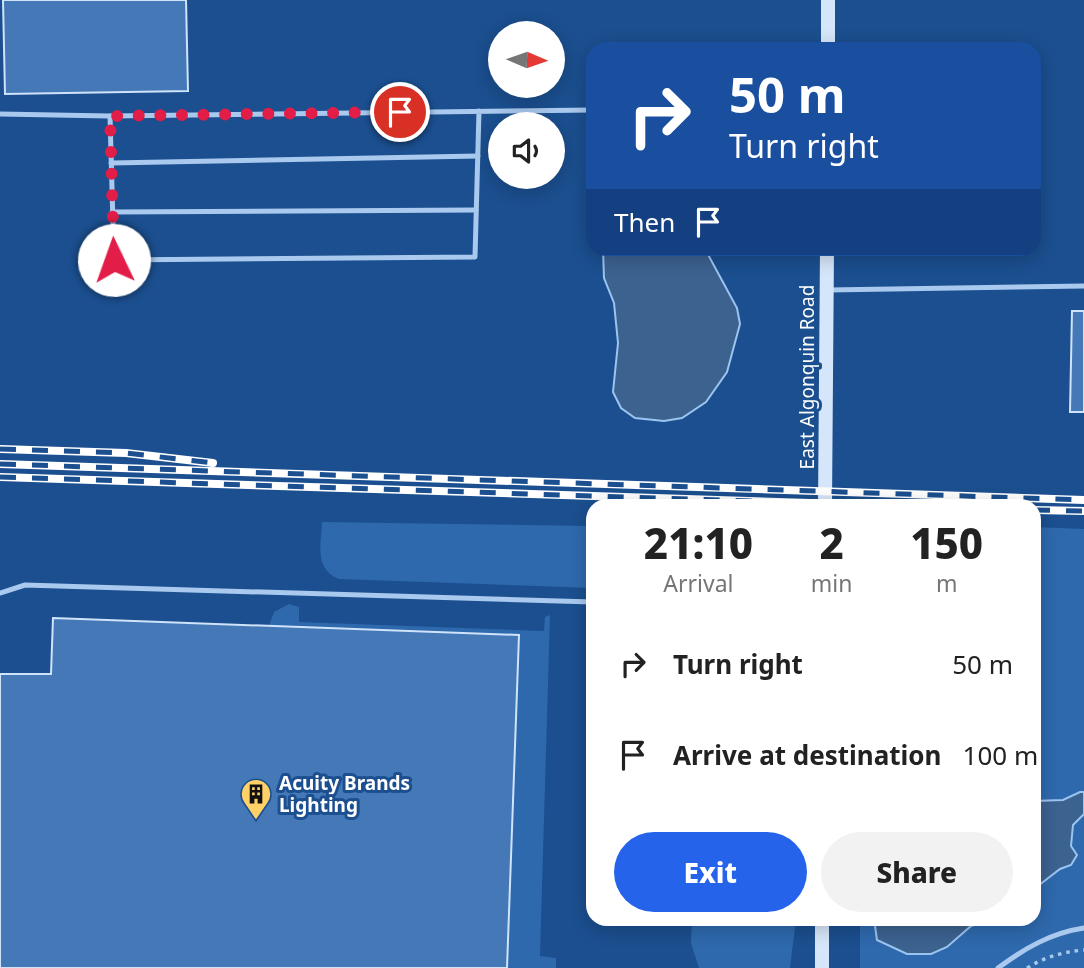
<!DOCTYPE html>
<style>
:root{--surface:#fff;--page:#f2f2f2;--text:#222;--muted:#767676;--accent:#2563eb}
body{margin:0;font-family:"Noto Sans",sans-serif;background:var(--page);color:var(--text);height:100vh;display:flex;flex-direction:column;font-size:26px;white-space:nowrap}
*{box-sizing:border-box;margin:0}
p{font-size:23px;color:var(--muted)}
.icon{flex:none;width:38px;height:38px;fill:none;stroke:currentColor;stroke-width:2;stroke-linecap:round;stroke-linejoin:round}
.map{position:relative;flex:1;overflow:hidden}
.panel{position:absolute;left:586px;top:499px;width:455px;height:427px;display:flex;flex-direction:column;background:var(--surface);border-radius:21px;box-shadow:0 4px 18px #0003}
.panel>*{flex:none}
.hud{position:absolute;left:586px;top:42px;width:455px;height:214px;border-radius:21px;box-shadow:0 4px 18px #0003;background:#1a4fa0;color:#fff;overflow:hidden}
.needle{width:46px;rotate:92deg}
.tools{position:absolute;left:488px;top:21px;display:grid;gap:14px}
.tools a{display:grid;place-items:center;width:77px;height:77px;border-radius:50%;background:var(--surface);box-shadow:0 4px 18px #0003;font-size:35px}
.pin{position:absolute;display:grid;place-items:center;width:60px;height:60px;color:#fff;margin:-30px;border:4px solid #fff;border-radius:50%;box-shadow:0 2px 7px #0007}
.me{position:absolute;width:77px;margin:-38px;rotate:357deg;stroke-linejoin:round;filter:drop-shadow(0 0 5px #0008)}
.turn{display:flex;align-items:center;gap:24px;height:147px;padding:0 28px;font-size:32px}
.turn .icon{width:91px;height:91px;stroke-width:2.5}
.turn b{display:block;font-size:49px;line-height:60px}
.then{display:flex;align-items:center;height:66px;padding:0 28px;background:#0003;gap:14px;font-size:26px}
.eta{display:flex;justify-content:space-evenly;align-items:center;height:119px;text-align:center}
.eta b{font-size:42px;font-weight:800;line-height:49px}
.cta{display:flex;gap:14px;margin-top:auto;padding:14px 28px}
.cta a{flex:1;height:80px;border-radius:42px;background:var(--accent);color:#fff;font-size:28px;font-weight:800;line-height:80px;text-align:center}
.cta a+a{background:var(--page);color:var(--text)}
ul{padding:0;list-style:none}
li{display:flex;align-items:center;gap:21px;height:91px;padding:0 28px}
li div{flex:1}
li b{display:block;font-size:26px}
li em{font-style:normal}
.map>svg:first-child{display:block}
.green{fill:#2e69ad}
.water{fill:#3c6290;stroke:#9cc4f0;stroke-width:2}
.building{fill:#4478b7;stroke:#cfe3fa;stroke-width:2}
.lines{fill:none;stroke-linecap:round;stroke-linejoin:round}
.path{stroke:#a9c9ee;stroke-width:3.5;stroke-dasharray:3.5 5;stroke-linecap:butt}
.lane{stroke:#a9c9ee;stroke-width:5}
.secondary{stroke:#d6e6fa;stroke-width:14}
.rail-casing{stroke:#fff;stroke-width:8}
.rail{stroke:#1b4f8f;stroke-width:5;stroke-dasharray:16;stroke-linecap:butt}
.route{stroke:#e11d48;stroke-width:12;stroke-dasharray:0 21.6}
.labels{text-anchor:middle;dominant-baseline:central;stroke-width:6;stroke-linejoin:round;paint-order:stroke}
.street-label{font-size:19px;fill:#fff;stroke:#1b4f8f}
.poi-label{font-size:19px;font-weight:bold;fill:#fff;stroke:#1b4f8f;text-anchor:start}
</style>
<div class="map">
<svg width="1084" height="968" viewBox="0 0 1084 968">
<rect width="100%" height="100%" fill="#1b4f8f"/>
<g class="green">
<path d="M322 522 593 526V588L339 579C314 569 321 544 322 522Z"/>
<path d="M1034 527 1084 529V968H860V919H1034Z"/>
<path d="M289 604 299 607V622L544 631 545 617 550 615 540 956 556 958V968H507L519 635 269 626 274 612Z"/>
<path d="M692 919H796L790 968H699L691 943Z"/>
</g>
<g class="water">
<path d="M603 249H705L737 308 740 324 727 372 706 402 682 418 664 421 635 418 621 408 613 392 618 343 614 303 604 278Z"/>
<path d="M1080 792H1084V814L1073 825 1071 846 1077 855 1071 865 1060 869 1034 889V801L1063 800Z"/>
<path d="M874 919H993L971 926 947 947 931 954H907L877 940Z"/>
</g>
<g class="building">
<path d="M3 0H186L188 91 5 94Z"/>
<path d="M1072 311H1084V412H1070Z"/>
<path d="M53 618 519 635 507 968H0V674H51Z"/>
</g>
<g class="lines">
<path class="path" d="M1027 968C1045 957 1062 952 1084 950"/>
<g class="lane">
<path d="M479 111 475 257 114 260 110 116 593 110"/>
<path d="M0 114 110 116"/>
<path d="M111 163 478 156"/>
<path d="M112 212 476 210"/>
<path d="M828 290 1084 286"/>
<path d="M0 593 25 585 593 602"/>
<path d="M998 968C1025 948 1051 933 1084 928"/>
</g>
<g class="secondary">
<path d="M828 49V0"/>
<path d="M825 506 827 248"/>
<path d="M822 968V919"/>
</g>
<g class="rail-casing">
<g id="rail">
<path d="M0 449 126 453 213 463"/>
<path d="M0 464 1084 500"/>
<path d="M0 477 906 506"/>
<path d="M1034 510 1084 511"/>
</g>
</g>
<use href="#rail" class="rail"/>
</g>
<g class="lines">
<path class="route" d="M114 260 110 116 400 112"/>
</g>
<defs>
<g id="building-pin" transform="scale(1.575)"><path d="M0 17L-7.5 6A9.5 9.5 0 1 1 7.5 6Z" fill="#ffd166" stroke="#1b4f8f"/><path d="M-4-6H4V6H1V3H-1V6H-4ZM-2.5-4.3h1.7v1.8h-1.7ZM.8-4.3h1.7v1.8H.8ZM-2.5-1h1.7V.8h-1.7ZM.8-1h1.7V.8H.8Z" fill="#111"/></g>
</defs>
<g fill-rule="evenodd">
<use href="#building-pin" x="256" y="794"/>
</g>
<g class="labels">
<g class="street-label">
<text transform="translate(807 377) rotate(-90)">East Algonquin Road</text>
</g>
<g class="poi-label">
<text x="279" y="783">Acuity Brands<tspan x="279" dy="22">Lighting</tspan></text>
</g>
</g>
</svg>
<div class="tools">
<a><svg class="needle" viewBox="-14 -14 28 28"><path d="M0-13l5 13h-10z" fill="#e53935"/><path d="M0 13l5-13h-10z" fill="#767676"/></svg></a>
<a><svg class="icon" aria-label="sound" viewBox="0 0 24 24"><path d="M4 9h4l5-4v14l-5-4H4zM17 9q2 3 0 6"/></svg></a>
</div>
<div class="pin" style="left:400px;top:112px;background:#d93025"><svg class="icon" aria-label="arrive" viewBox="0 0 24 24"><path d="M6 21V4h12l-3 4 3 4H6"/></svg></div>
<svg class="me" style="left:114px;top:260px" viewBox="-20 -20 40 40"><circle r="19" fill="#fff"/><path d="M0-13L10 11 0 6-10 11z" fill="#e11d48"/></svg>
<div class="hud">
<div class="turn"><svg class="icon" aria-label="right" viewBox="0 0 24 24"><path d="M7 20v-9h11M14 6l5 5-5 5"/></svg><div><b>50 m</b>Turn right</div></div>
<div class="then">Then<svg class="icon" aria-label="arrive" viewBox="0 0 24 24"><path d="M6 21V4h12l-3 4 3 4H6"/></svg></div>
</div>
<section class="panel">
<div class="eta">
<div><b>21:10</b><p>Arrival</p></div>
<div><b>2</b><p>min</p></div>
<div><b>150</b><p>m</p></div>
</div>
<ul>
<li><svg class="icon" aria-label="right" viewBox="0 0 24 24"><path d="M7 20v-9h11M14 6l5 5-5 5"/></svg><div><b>Turn right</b></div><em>50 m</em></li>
<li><svg class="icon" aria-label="arrive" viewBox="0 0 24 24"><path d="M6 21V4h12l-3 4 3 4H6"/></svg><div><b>Arrive at destination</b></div><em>100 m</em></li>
</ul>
<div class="cta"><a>Exit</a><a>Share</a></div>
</section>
</div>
